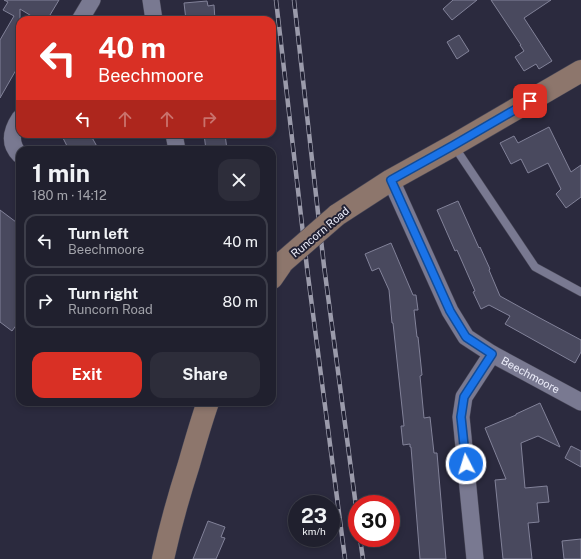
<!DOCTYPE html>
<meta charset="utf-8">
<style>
:root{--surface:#20202e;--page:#2d2d3a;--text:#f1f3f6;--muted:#a2a3aa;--line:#3d3e4a;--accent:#d93025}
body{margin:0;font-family:"Public Sans",sans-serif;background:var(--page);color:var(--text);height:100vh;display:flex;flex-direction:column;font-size:15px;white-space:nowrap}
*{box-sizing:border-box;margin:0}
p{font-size:13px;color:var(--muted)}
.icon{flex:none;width:22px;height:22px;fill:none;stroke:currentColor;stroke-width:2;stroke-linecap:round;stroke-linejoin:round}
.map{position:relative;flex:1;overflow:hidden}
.details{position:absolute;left:16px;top:146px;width:260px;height:260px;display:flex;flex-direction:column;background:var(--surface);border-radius:12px;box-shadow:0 2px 6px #0003,0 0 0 1px var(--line)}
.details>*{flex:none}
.banner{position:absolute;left:16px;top:16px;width:260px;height:122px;border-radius:12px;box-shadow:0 2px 6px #0003,0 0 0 1px var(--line);background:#d93025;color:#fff;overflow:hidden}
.speed{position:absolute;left:288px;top:495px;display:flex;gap:8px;font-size:20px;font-weight:700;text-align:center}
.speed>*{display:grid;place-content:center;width:52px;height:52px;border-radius:50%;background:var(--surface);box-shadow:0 2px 6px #0003,0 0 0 1px var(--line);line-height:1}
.speed small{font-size:10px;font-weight:400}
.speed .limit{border:6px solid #d22;background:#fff;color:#111}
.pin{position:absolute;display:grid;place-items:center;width:34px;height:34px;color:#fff;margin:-17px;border-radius:8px;box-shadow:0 2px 6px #0006}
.me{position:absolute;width:44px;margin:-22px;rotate:355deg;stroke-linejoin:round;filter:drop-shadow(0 0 3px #0008)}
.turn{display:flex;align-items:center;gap:14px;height:84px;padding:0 16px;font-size:18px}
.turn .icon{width:52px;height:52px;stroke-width:2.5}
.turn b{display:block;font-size:28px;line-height:34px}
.lanes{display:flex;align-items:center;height:38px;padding:0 16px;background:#0003;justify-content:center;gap:20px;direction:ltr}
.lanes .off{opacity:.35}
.round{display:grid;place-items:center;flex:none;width:42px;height:42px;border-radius:12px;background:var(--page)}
.headline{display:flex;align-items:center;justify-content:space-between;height:68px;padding:0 16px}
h1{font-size:24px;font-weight:700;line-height:30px}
.button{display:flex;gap:8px;margin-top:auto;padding:8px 16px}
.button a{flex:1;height:46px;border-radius:12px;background:var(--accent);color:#fff;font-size:16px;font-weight:700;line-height:46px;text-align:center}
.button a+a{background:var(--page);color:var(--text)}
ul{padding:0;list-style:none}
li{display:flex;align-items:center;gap:12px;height:54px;margin:0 8px 6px;padding:0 8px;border:2px solid var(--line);border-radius:12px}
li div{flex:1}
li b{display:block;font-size:15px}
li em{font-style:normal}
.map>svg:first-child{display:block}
.building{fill:#49495e;stroke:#828299}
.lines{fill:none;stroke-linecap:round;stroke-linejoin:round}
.lane-casing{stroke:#484757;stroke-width:9}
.street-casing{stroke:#484757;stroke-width:18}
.secondary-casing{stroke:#484757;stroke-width:23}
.lane{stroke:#797991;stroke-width:8}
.street{stroke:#797991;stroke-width:17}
.secondary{stroke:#8d766c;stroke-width:22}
.rail-casing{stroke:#9b9bab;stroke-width:4.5}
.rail{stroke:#212134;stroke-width:3;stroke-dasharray:9;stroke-linecap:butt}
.secondary-bridge-casing{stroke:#484757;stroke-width:23;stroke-linecap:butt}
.secondary-bridge{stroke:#8d766c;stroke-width:22}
.route-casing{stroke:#114b97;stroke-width:10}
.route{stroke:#1a73e8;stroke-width:7}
.labels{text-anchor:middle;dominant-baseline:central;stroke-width:4;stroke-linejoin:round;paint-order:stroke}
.street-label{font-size:11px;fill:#ecedfa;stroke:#212134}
</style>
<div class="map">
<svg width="581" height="559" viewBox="0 0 581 559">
<rect width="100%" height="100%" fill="#2b2a3e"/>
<g class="building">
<path d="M4 0H59L47 20H38L20 9V63L0 98V40L14 16 3 10 8 2Z"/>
<path d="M453 0H477L452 20 443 9Z"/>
<path d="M491 0H551L524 18 552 61 539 69 536 64 524 71 515 57 524 51 520 45H521Z"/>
<path d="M207 1 208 6 214 5 215 20H186L184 3Z"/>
<path d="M459 35 469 51 457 59 447 42Z"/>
<path d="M549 127 571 172 581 165V197L566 208 556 194 561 189 548 163 528 173 521 159 511 164 500 143 514 136 518 143Z"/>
<path d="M61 134H90L99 150H69Z"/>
<path d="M204 134H225L227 150H206Z"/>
<path d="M458 201 479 248 480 247 490 269 489 270 500 296 538 317 581 340V352L575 363 505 324 510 316 489 305 481 309 473 292 475 291 457 250 455 251 437 210Z"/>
<path d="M0 210 20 225V320L12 331 0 322Z"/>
<path d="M391 243 413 295H416L418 310H414L417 337H418L422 375 420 376 424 418 430 417 434 453H437L446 559H420L411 447H410V444L403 445 401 426H404L393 323H392L389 290 379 268 372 271 365 254Z"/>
<path d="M540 403 560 447 538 436 521 443 525 488 547 486 549 502 537 503 539 522 528 523 532 559H503L495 480 506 479 485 428 516 415V414Z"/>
<path d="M571 446 581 451V467L565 458Z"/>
<path d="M208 521 225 527 221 537 225 538 216 559H193Z"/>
<path d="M581 539V559H564L562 541Z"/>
</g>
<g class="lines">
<g class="lane-casing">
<path id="lane" d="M454 146 535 267 581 292"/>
</g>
<g class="street-casing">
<g id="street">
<path d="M151 0 154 20"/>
<path d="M80 20 92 0"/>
<path d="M20 118C12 130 8 143 20 155"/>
<path d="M174 134 177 150"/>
<path id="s1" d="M391 180 450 311 466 337 492 354 581 402"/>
<path d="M475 559 461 417 464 397 492 354"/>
</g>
</g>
<g class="secondary-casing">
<g id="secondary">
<path d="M337 215 391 180 454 145 581 71"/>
<path d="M272 278 283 262"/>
<path d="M163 559C170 527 179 495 189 464 195 443 201 422 208 402"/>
</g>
</g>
<use href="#lane" class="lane"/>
<use href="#street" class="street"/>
<use href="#secondary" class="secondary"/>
<g class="rail-casing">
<g id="rail">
<path d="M276 0 307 268 345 559"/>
<path d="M294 0 324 266 357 514"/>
<path d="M360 538 363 559"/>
</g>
</g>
<use href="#rail" class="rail"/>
<g class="secondary-bridge-casing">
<path id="secondary-bridge" d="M283 262 337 215"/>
</g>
<use href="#secondary-bridge" class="secondary-bridge"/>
</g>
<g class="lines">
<g class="route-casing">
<path id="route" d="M466 464 461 417 464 397 492 354 466 337 450 311 391 180 454 145 530 101"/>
</g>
<use href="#route" class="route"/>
</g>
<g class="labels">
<g class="street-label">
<text transform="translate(320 232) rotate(-40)">Runcorn Road</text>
<text stroke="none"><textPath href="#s1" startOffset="249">Beechmoore</textPath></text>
</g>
</g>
</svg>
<div class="speed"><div>23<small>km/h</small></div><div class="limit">30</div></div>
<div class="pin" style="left:530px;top:101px;background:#d93025"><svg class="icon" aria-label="arrive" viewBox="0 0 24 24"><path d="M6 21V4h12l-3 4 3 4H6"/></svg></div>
<svg class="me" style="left:466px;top:464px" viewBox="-20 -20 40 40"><circle r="17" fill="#1a73e8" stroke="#fff" stroke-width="3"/><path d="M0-11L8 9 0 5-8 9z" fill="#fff"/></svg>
<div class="banner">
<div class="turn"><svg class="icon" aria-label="left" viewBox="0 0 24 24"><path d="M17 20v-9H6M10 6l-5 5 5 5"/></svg><div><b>40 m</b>Beechmoore</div></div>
<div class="lanes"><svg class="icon" aria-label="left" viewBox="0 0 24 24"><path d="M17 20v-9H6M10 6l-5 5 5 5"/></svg><svg class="icon off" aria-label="ahead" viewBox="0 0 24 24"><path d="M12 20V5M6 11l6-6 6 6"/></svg><svg class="icon off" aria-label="ahead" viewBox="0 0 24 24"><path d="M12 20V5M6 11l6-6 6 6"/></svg><svg class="icon off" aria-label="right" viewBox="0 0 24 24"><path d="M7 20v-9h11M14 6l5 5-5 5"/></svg></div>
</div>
<section class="details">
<div class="headline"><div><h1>1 min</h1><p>180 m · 14:12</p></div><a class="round"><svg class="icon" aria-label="close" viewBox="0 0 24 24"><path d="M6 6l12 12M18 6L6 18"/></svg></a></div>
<ul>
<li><svg class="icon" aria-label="left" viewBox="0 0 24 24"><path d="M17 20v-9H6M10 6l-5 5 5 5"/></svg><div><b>Turn left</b><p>Beechmoore</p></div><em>40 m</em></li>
<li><svg class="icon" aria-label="right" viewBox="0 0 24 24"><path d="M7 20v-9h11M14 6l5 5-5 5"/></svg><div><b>Turn right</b><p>Runcorn Road</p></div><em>80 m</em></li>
</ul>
<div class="button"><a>Exit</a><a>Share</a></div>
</section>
</div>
